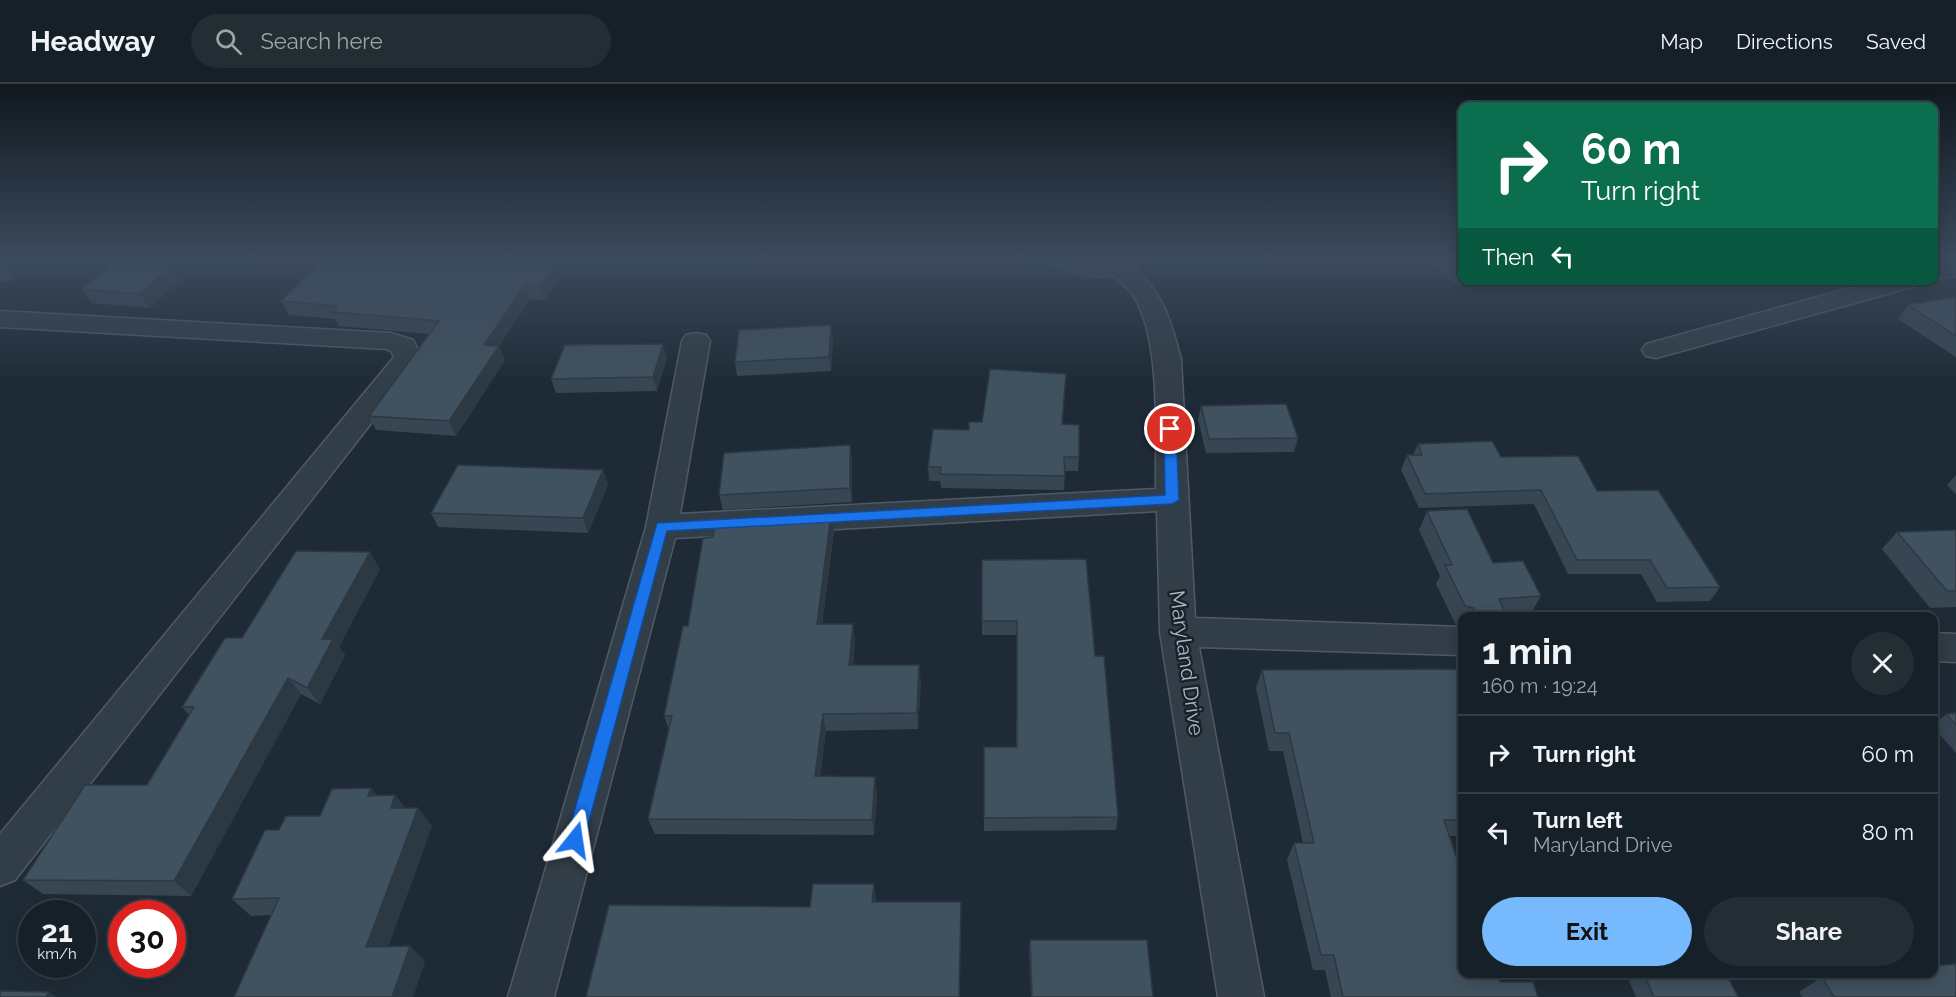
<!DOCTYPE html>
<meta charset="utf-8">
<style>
:root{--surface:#162028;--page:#232d34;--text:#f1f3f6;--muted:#9ea3a8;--line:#353e45;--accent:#77b9fd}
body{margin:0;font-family:Raleway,sans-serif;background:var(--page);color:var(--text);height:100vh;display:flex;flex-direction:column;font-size:22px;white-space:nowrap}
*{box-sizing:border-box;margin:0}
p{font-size:20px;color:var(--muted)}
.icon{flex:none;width:33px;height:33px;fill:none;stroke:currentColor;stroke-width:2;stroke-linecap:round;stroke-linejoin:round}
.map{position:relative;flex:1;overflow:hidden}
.panel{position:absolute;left:1458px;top:528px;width:480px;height:366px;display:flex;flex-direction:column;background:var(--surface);border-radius:12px;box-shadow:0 3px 15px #0003,0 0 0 2px var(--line)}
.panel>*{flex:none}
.banner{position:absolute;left:1458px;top:18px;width:480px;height:183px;border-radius:12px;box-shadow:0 3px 15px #0003,0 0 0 2px var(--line);background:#0b6e4f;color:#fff;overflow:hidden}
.speed{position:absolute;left:18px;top:816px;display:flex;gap:12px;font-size:30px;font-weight:700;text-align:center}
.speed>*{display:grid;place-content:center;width:78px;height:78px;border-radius:50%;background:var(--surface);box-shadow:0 3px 15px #0003,0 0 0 2px var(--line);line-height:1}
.speed small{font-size:15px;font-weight:400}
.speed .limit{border:9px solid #d22;background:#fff;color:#111}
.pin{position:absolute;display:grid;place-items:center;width:51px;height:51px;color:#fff;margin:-26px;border:3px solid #fff;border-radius:50%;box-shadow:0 2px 6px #0007}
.me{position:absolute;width:66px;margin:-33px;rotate:15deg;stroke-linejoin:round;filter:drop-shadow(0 0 4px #0008)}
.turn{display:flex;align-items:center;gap:21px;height:126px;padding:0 24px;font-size:27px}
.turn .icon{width:78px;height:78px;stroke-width:2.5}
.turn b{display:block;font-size:42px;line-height:51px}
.then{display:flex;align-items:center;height:57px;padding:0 24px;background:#0003;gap:12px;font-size:22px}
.round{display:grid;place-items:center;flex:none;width:63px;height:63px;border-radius:32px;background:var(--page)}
.summary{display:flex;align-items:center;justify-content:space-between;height:102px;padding:0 24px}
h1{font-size:36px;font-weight:700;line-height:45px}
.action{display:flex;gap:12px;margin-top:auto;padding:12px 24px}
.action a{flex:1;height:69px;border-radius:36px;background:var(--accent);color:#111;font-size:24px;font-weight:700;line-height:69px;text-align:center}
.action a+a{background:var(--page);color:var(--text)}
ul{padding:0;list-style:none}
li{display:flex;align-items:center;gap:18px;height:78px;padding:0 24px;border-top:2px solid var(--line)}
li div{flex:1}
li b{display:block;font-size:22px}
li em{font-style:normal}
header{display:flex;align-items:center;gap:36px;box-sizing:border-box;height:84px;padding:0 30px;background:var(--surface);border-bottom:2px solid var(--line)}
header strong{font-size:28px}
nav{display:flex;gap:33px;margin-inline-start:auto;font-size:21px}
.search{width:420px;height:54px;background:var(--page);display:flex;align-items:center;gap:15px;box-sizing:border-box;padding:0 21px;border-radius:33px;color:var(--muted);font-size:22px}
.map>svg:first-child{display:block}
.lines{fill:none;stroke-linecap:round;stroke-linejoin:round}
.minor-casing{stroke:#4f5a65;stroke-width:3}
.minor{fill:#313d47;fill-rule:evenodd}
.wall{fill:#374652}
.shaded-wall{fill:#2d3942}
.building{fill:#40515f;stroke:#2d3942;stroke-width:1.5}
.route{fill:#1a73e8;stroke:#114b97;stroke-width:1.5}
.labels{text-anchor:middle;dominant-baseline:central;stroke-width:5;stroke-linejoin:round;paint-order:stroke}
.street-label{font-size:21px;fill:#abb7c4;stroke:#17222b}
</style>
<header>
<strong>Headway</strong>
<div class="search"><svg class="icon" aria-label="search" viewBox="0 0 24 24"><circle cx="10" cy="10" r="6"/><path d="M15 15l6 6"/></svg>Search here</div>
<nav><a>Map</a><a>Directions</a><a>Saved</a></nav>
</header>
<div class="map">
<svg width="1956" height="913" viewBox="0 0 1956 913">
<rect width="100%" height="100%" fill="#1e2b36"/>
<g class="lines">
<g class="minor-casing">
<g id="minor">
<path d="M1045 172H1078L1097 178 1108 177 1119 172H1148L1135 184C1165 213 1170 235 1181 275L1195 534 1462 543V571L1199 563 1264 913H1218L1160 548 1157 427 675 454 554 913H508L646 443 682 257 686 251 696 249 706 251 710 257 680 430 1156 405C1155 351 1162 256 1133 211 1128 203 1119 197 1113 191 1096 195 1053 187 1045 172Z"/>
<path d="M1956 176V192L1929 196H1934V182Z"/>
<path d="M1880 196H1923L1920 201 1656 274 1646 272 1642 266 1646 260Z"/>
<path d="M0 227 391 249 413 256 422 274 15 796 0 802V750L394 273 391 267 386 265 0 243Z"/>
<path d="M1934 549 1956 550V578L1934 577Z"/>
</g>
</g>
<use href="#minor" class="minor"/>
</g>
<g class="wall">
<path d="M0 172H33L15 196 0 198Z"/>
<path d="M485 172H562L565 184 545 216 530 215 499 262 505 276 456 352 376 346 369 332 430 250 339 242 335 235 289 231 281 217 480 177Z"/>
<path d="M1421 172H1462V196H1479L1459 203 1421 174Z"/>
<path d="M183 193 150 224 92 219 82 205Z"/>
<path d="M1956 214V273L1898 235 1908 221Z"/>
<path d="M831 241 833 256 831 287 737 292 735 278Z"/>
<path d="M667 274 657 307 556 309 551 295Z"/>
<path d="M1201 322 1298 354 1294 368 1206 369 1198 336Z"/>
<path d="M1062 340 1079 373 1078 387H1065L1064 406 941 404 940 397H929L928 383Z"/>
<path d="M1418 360 1501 373 1597 407 1720 503 1710 517 1657 518 1641 490H1568L1534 420 1419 424 1401 386 1407 371H1413Z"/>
<path d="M850 361 852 376V418L723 426 719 411Z"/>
<path d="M603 386 608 401 588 449 438 443 431 429Z"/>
<path d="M1956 391V410L1947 401Z"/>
<path d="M1427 427 1493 479 1541 512 1530 531 1462 532V543L1456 541 1436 500 1440 492 1419 446Z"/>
<path d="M1956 446V523L1930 524 1882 465 1897 448Z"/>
<path d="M834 447 822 540 855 557 853 581 921 598 918 645 826 647 820 692 877 709 874 751 655 750 648 735 669 646 664 632 688 542Z"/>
<path d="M982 476 1095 572 1118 733 1116 746 984 747V663H1016L1017 551H982Z"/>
<path d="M380 485 339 563 345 571 320 620 301 610 191 812 43 810 23 796 147 701 189 631 182 623 242 554Z"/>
<path d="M1462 585V752H1449L1500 898 1538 913H1331L1325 886H1313L1287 776 1294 759H1303L1283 667H1269L1256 604 1262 586Z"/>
<path d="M1956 629V669L1934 644V641L1946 630Z"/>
<path d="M395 711 405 724 432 742 388 863 410 862 425 878 271 831 251 832 232 815 320 732 377 712Z"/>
<path d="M1030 856 1153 913H1031L1029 867Z"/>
<path d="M1626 890H1726L1738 913H1636Z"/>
<path d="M1822 893 1956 913H1802L1799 908Z"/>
</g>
<g class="shaded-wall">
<path d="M13 172H33L15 196 5 182Z"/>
<path d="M560 172H562L565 184 545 216 540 202Z"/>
<path d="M174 180 183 193 150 224 140 210Z"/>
<path d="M1462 193V196H1479L1459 203Z"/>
<path d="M525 201 530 215 490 275 484 261Z"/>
<path d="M831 241 833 256 831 287 829 273Z"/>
<path d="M663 260 667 274 657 307 653 293Z"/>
<path d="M499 262 505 276 456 352 449 337Z"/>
<path d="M850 361 852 376V418L850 404Z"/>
<path d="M603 386 608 401 588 449 583 434Z"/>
<path d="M831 430 834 447 820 557 817 540Z"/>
<path d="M370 468 380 485 339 563 345 571 320 620 307 604 322 555Z"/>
<path d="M853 540 855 557 852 598 849 581Z"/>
<path d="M919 581 921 598 918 645 917 629Z"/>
<path d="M288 594 301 610 191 812 174 797Z"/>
<path d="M823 630 826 647 818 709 815 692Z"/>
<path d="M875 693 877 709 874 751 872 736Z"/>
<path d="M371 704 386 722 368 712Z"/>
<path d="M395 711 409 729 391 724Z"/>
<path d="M418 724 432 742 382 879 366 863Z"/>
<path d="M874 800 876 816 875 833 872 818Z"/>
<path d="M961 818 960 913H959Z"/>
<path d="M410 862 425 878 413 913H392Z"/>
<path d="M49 908 57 913H46Z"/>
</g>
<g class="building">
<path d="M0 172H13L5 182 0 183Z"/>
<path d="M326 172H394L480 177 485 172H560L540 202 525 201 484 261 499 262 449 337 369 332 439 237 332 228 337 222 281 217Z"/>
<path d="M1440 172H1462V188Z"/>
<path d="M120 175 174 180 140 210 82 205Z"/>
<path d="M1955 213 1956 214V252L1908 221Z"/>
<path d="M831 241 829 273 735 278 739 246Z"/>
<path d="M663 260 653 293 551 295 565 261Z"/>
<path d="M990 285 1066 290 1062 340 1079 341V373H1064L1065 392 940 390 941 383H928L933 345 969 346V338H982Z"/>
<path d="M1286 320 1298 354 1209 355 1201 322Z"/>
<path d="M1492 357 1501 373 1578 372 1597 407 1658 406 1720 503 1667 504 1650 476H1577L1541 406 1425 410 1407 371H1422L1418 360Z"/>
<path d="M850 361V404L719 411 724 369Z"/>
<path d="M458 381 603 386 583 434 431 429Z"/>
<path d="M1467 425 1493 479 1523 477 1541 512 1499 515 1507 532H1474V524L1465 522 1445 481H1452L1427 427Z"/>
<path d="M831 430 817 540H853L849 581H919L917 629 823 630 815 692 875 693 872 736 648 735 672 632H664L683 542H688L703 454 713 453 715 436Z"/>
<path d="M1956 446V507H1947L1897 448Z"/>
<path d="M296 467 370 468 322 555H333L307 604 288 594 174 797 23 796 85 701H147L194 623H182L225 554H242Z"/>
<path d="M1086 475 1095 572H1104L1118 733 984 734V663H1017V537H982V476Z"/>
<path d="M1462 585V736H1444L1462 790V890H1497L1500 898H1533L1538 913H1343L1334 871H1321L1294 759H1314L1289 649H1275L1262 586Z"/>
<path d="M1956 629V641L1946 630Z"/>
<path d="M371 704 368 712 395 711 391 724H418L366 863 410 862 392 913H234L279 814 232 815 265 746H279L286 732H320L332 705Z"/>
<path d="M813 800H874L872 818H961L959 913H586L609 821 810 823Z"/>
<path d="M1030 856H1147L1153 913H1032Z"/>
<path d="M1956 880V913H1834L1822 893 1858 890H1934V882Z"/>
<path d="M1644 890H1726L1738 913H1654Z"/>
<path d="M0 907 49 908 46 913H0Z"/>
</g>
<linearGradient id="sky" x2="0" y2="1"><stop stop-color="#10181e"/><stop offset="0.58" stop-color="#3b4a5d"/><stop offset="1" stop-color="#3b4a5d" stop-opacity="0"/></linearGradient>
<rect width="1956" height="299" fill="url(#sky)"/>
<path class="route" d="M1170 341 1176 345 1179 416 1172 420 667 447 584 756 581 762 575 764 569 762 566 756 657 439 1165 411 1164 345Z"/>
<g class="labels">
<g class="street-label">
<text transform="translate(1187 579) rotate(82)">Maryland Drive</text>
</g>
</g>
</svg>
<div class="speed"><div>21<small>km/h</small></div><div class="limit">30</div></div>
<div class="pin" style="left:1170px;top:345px;background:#d93025"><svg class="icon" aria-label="arrive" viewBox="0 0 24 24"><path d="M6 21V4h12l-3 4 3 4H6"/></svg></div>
<svg class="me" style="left:575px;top:756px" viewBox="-20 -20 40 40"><path d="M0-17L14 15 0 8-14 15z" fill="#1a73e8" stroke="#fff" stroke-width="4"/></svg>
<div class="banner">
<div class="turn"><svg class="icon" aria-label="right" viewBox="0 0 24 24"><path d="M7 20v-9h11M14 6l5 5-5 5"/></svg><div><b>60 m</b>Turn right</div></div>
<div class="then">Then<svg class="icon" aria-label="left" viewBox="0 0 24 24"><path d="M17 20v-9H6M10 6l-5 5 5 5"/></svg></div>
</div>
<section class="panel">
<div class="summary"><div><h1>1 min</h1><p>160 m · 19:24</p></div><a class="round"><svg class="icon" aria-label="close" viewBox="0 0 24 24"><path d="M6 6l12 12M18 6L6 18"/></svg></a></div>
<ul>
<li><svg class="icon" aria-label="right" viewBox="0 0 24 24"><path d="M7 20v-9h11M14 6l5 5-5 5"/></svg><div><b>Turn right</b></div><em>60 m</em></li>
<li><svg class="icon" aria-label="left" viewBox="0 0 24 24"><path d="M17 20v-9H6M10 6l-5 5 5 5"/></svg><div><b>Turn left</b><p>Maryland Drive</p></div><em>80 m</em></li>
</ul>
<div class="action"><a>Exit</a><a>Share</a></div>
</section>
</div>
